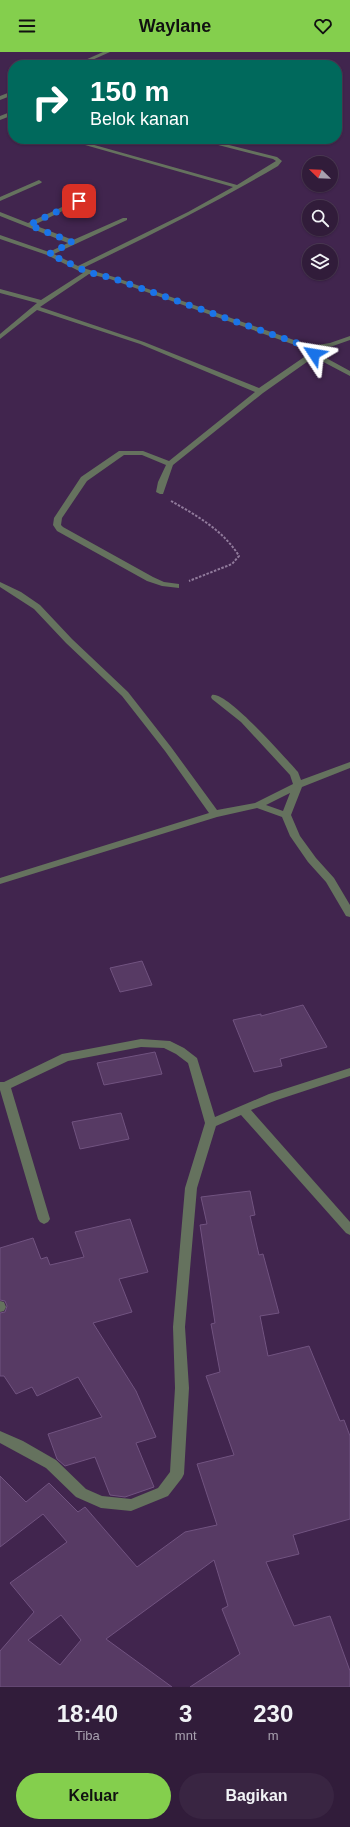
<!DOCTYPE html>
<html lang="id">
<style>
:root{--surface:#311c3a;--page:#392542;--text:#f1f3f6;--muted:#a8a1af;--line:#4c3a54;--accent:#84cf4d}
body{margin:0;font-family:Helvetica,sans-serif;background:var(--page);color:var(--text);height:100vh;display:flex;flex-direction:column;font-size:15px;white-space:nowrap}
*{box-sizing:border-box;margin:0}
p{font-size:13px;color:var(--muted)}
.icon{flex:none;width:22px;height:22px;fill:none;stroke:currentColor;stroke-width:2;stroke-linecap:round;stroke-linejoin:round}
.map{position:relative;height:1635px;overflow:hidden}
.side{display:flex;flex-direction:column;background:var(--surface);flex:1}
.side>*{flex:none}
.banner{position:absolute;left:8px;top:8px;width:334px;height:84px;border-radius:16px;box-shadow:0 1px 3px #0004,0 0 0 1px var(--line);background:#00695c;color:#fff;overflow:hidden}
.needle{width:26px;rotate:293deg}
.fabs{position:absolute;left:302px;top:104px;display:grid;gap:8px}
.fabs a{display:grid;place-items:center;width:36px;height:36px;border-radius:50%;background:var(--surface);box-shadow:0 1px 3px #0004,0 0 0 1px var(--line);font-size:20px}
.pin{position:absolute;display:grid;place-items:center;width:34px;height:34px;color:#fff;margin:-17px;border-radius:8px;box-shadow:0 2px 6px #0006}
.me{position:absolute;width:44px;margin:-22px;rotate:303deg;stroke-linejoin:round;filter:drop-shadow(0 0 3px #0008)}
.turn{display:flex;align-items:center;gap:14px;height:84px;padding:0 16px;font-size:18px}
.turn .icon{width:52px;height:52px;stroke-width:2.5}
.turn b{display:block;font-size:28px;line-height:34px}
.eta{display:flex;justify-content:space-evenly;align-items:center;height:68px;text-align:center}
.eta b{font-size:24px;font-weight:700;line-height:28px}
.action{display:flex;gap:8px;margin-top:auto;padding:8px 16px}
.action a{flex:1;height:46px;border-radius:24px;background:var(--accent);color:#111;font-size:16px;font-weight:700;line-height:46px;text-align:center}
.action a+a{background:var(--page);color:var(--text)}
header{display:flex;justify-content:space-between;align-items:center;height:52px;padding:0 16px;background:var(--accent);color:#111;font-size:18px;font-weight:700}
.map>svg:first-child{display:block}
.building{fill:#573a64;stroke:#715380;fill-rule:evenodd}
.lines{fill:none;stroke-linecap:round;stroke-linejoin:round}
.path{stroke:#917b9c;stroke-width:2;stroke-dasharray:2.5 1.5;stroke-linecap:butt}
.minor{fill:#65725e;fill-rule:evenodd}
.route{stroke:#1a73e8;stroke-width:7;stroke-dasharray:0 12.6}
</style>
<header><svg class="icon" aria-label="menu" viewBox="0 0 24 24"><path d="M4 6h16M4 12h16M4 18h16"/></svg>Waylane<svg class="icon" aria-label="heart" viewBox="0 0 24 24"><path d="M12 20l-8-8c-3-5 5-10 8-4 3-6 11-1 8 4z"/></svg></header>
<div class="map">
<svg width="350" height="1635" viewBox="0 0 350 1635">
<rect width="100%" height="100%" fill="#41254e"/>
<g class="building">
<path d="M142 909 152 933 120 940 110 916Z"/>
<path d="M303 953 327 995 280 1007 282 1014 254 1020 233 968 261 962V964Z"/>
<path d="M155 1000 162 1022 104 1033 97 1011Z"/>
<path d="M121 1061 129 1087 80 1097 72 1070Z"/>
<path d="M250 1139 255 1163 250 1164 259 1203 263 1202 279 1261 260 1264 268 1304 309 1294 340 1369 344 1368 350 1384V1467L293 1483 299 1502 266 1510 294 1574 330 1564 350 1619V1635H190L240 1602 222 1557 228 1554 214 1508 106 1587 172 1635H0V1599L34 1560 10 1531 67 1490 43 1462 0 1495V1424L26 1450 49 1431 78 1460 85 1455 137 1515 185 1480 217 1473 197 1412 234 1403 206 1324 220 1320 211 1272 215 1271 200 1173 207 1172 201 1145ZM61 1563 81 1588 60 1613 28 1588Z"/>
<path d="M130 1167 148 1220 119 1227 132 1260 93 1271 136 1339 156 1385 136 1391 154 1435 125 1445 110 1443 95 1405 65 1414 57 1407 48 1382 102 1365 78 1325 37 1344 32 1335 16 1342 4 1324H0V1261L5 1260 7 1254 5 1249 0 1248V1196L33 1186 41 1207 47 1205 50 1213 84 1205 75 1180Z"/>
</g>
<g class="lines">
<path class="path" d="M171 449C196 463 224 479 239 504L232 512 189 529"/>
<g class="minor">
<path d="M103 0H110L81 13H74Z"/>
<path d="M13 39V43L0 48V44Z"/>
<path d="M13 59V63L0 68V64Z"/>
<path d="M64 87H73L237 133 276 109 273 107 195 87H205L277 105 282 109 278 114C215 151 149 184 83 216L114 225 311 294 330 291 350 284V288L333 294 316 297 317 301 350 319V324L314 305 263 341 173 413 163 442H160L156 440 158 430 166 413 142 403H124L87 429 62 466 61 473 63 475 153 525 164 530 179 532V536L162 534 147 529 57 479 53 473 54 466 81 425 119 399H143L169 409 255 340 140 292 37 258 0 287V282L37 251 0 241V237L41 248 83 221 47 203 0 187V183L49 200 68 191 0 164V160L28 171 77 148H81V150L34 173 73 188 123 166H127V168L54 202 78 214 188 160 233 135ZM89 222 110 227 309 298 310 301 259 336 144 290 40 255Z"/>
<path d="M39 128 42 130 41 131 0 149V145Z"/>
<path d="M0 530 21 540 40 553 72 587 128 640 171 695 217 758 255 751 293 732 290 723 241 670 212 647 211 645 212 643C227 639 286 707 298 720L301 728 350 710V716L302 735 291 763 300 784 316 806 334 826 350 853V865L346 864 326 830 308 810 290 784 282 765 257 756 217 765 0 832V826L209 761 165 699 122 644 66 591 34 557 0 535ZM290 741 283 759 266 753Z"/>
<path d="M141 987 170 989 184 996 197 1006 215 1065 269 1042 350 1016V1024L277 1048 251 1058 350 1170V1183L346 1181 241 1063 216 1074 197 1136 185 1275 189 1336 184 1422 182 1426 168 1444 136 1457 131 1459 101 1456 76 1445 46 1416 0 1391V1379L23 1389 56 1408 86 1437 102 1444 131 1447 158 1436 170 1420 175 1336 173 1275 185 1136 205 1071 188 1011 176 1002 164 996 141 995 68 1009 11 1036 50 1167 48 1170 44 1172 40 1170 38 1167 0 1038V1030H4L62 1002Z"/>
<path d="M0 1249 4 1250 6 1255 4 1259 0 1260Z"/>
</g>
</g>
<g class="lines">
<path class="route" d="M79 149 29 173 72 190 49 202 88 220 112 226 311 296 314 302"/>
</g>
</svg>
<div class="fabs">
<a><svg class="needle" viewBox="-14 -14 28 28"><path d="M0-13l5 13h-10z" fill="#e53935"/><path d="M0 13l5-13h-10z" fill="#a8a1af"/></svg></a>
<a><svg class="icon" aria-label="search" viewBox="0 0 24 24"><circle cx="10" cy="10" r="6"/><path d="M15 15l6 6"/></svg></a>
<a><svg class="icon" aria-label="layers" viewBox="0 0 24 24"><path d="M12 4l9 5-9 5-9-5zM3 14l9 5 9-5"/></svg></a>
</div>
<div class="pin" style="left:79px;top:149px;background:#d93025"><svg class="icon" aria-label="arrive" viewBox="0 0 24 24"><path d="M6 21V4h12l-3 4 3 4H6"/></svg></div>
<svg class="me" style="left:314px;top:302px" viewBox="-20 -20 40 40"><path d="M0-17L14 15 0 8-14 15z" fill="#1a73e8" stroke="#fff" stroke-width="4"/></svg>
<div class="banner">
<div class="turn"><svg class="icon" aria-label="right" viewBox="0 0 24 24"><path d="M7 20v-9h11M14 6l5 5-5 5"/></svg><div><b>150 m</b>Belok kanan</div></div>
</div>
</div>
<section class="side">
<div class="eta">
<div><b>18:40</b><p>Tiba</p></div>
<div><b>3</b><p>mnt</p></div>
<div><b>230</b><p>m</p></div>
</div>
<div class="action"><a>Keluar</a><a>Bagikan</a></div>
</section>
